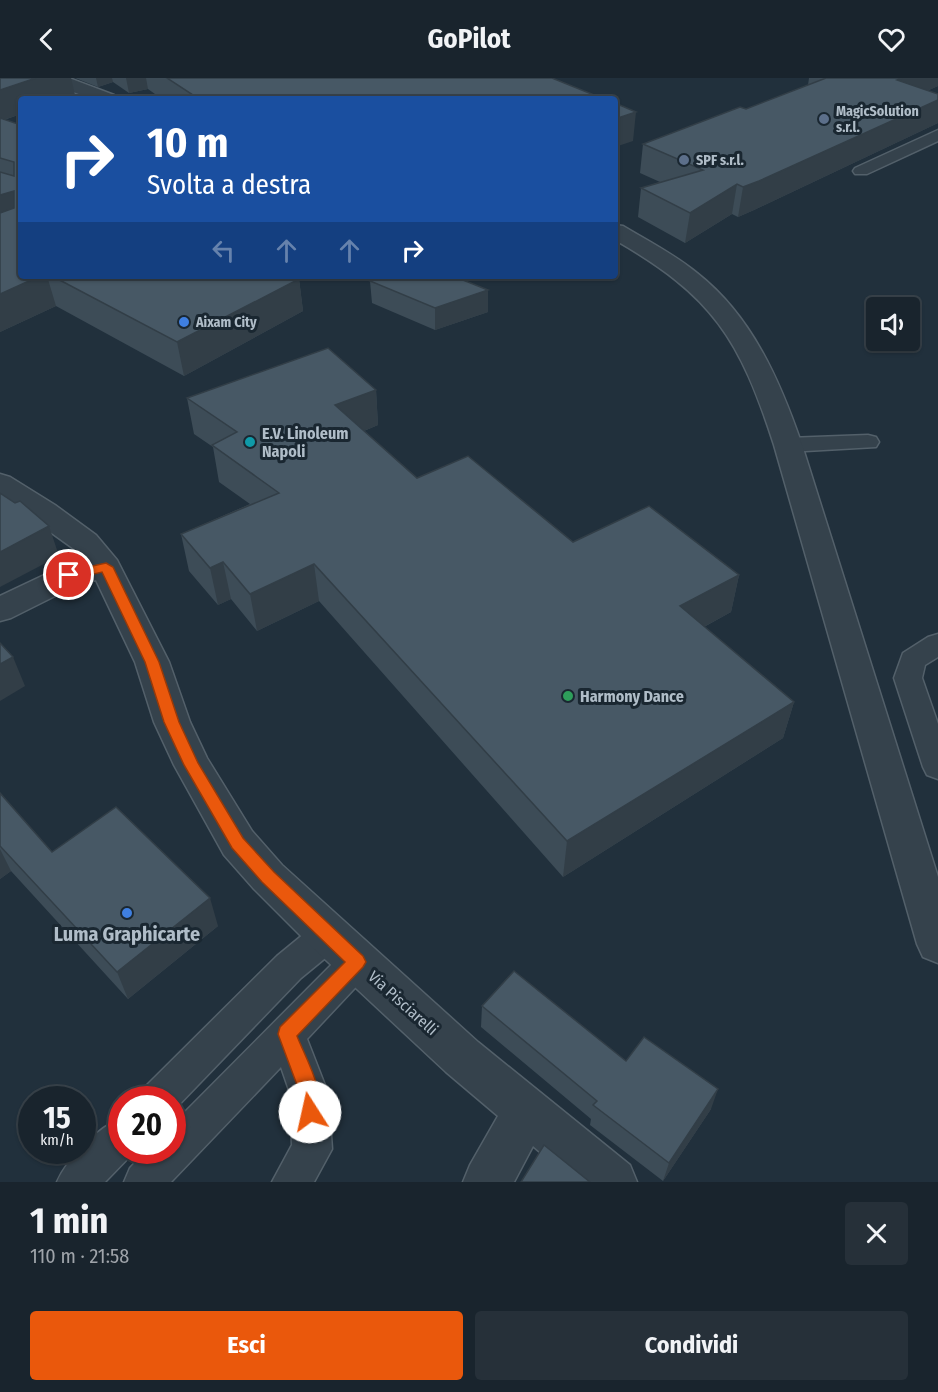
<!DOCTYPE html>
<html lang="it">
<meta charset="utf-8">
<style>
:root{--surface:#19242d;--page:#263039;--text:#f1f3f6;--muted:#9fa4aa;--line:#374149;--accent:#ea580c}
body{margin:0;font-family:"Fira Sans Condensed",sans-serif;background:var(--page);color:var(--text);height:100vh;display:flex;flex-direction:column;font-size:22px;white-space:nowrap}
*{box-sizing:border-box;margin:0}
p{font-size:20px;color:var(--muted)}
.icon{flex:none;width:33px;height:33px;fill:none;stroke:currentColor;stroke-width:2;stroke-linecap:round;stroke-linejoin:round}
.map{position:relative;height:1104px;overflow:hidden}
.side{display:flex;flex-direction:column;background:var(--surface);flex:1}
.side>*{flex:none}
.hud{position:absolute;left:18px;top:18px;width:600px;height:183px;border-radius:6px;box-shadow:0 2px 4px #0004,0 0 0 2px var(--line);background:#1a4fa0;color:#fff;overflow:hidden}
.controls{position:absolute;left:866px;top:219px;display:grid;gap:12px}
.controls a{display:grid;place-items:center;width:54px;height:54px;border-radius:6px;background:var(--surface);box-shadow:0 2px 4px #0004,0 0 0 2px var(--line);font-size:30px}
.speed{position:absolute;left:18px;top:1008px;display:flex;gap:12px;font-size:30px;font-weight:700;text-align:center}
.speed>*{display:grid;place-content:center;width:78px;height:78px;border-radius:50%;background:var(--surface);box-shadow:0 2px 4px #0004,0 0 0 2px var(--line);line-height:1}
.speed small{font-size:15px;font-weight:400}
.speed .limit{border:9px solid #d22;background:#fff;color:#111}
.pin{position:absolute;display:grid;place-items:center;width:51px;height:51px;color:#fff;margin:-26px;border:3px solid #fff;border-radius:50%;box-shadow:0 2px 6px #0007}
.me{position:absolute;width:66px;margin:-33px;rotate:350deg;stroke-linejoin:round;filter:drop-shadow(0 0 4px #0008)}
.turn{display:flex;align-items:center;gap:21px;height:126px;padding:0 30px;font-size:27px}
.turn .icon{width:78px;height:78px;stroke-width:2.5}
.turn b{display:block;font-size:42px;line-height:51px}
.lanes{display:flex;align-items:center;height:57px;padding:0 30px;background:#0003;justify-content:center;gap:30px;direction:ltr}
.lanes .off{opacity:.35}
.round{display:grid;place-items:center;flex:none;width:63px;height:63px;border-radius:6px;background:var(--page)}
.summary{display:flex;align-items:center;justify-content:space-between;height:102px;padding:0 30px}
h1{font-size:36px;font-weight:700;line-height:45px}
.action{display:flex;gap:12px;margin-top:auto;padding:12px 30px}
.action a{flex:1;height:69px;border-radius:6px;background:var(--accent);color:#fff;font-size:24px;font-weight:700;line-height:69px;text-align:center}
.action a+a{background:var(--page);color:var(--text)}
header{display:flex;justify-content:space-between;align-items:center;height:78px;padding:0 30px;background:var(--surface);font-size:27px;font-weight:700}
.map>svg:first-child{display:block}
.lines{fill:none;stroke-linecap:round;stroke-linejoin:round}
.lane-casing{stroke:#53606a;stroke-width:3}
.street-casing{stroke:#53606a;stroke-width:3}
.lane{fill:#35424c;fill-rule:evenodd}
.street{fill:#35424c;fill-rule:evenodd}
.wall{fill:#3d4c57}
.shaded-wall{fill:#323e47}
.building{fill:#475865;stroke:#323e47;stroke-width:1.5}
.route{fill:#ea580c;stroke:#983908;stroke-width:1.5}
.service-dot{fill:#5c6f8a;stroke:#1a2731;stroke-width:2}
.shop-dot{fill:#3f7fe0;stroke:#1a2731;stroke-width:2}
.culture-dot{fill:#0f9aa8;stroke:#1a2731;stroke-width:2}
.leisure-dot{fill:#2e9e5b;stroke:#1a2731;stroke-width:2}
.labels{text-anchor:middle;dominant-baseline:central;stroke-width:6;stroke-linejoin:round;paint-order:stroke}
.far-poi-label{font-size:14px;font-weight:bold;fill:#b0bdc8;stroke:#1a2731;text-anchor:start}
.poi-label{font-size:16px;font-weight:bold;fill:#b0bdc8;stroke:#1a2731;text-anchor:start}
.street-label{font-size:16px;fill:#b0bdc8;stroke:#1a2731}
.near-poi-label{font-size:20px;font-weight:bold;fill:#b0bdc8;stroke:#1a2731}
</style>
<header><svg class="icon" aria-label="back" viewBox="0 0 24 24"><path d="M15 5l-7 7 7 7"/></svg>GoPilot<svg class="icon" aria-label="heart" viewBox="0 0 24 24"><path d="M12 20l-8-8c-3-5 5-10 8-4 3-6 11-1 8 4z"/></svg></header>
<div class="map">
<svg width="938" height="1104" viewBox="0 0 938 1104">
<rect width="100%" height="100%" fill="#21303c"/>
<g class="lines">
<g class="lane-casing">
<g id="lane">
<path d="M938 52V63L867 96H855L853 93 855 90Z"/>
<path d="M868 357 876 359 879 364 876 369 788 374 780 372 777 367 780 362 788 360Z"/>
<path d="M938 556V579L925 587 922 600 938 646V701L927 697 923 689 894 600 903 575 928 559Z"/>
<path d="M328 842 340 846 345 857 340 868 301 900 172 1034V1022H139L145 1009 277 878 316 846Z"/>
<path d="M357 868 369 873 374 884 369 895 307 961 328 1015 332 1071 314 1104H272L292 1067 290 1015 281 989 171 1104H124L130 1090 147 1072H172V1047L345 873Z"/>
<path d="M122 1040V1072H136L105 1104H57C67 1081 98 1049 122 1040Z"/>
</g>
</g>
<g class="street-casing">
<g id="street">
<path d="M44 0H69L114 17 117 21H92L47 4Z"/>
<path d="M615 147 623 148C648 163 674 176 697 195 752 238 780 303 802 367L938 799V885L923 879 917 866 774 367C740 261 713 218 615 162Z"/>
<path d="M0 396 10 399 55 427 96 457 117 482 169 584 190 644 207 680 252 753 282 787 478 964 630 1087 637 1104H575L533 1068 514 1104H463L470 1087 498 1038 446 994 313 870 254 811 224 777 174 687 154 644 135 584 96 502 79 506 11 540 0 543V518L59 490 84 483 74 471 0 418Z"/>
</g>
</g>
<use href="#lane" class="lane"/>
<use href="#street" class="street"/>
</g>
<g class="wall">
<path d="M0 0 75 17 21 21V36L4 42 21 47V198H293L299 201 303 233 184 298 56 228 0 254Z"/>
<path d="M75 0H552L604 21H162L148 11 129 15 113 4 98 9Z"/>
<path d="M809 0H938V8L929 12 938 45 754 132 738 139 732 136 685 165 638 139 641 110 660 104 640 95 643 66 746 31 808 7Z"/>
<path d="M370 203 488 212V234L435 252 372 225Z"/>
<path d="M376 312 378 347 364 353 417 400 573 464 739 497 731 534 704 549 794 624 783 660 563 799 319 523 257 553 231 521 218 527 189 493 181 456 250 426 219 404 213 369 194 356 187 320Z"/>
<path d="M0 715 52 774 218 848 128 921 11 793 0 801Z"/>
<path d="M482 928 626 983 711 1031 663 1103 590 1047 591 1041 481 949Z"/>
</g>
<g class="shaded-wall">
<path d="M36 0H71L75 17 63 21H21V36L0 43V12Z"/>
<path d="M96 0H112L113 4 98 9Z"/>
<path d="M126 0H146L148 11 129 15Z"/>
<path d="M902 0H938V8L890 29 897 2Z"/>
<path d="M938 22V45L754 132 738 139 743 109Z"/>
<path d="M636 34 633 63 615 69V41Z"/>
<path d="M737 106 732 136 685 165 690 135Z"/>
<path d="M14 113 21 140 0 151V117Z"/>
<path d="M40 198H47L56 228 0 254V216Z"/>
<path d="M299 201 303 233 184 298 177 264Z"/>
<path d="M488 212V234L435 252V230Z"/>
<path d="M376 312 378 347 339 363 335 327Z"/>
<path d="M49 448 59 478 0 509V474Z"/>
<path d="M223 484 231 521 218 527 210 490Z"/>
<path d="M314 486 319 523 257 553 250 516Z"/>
<path d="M739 497 731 534 674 565 680 528Z"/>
<path d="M13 579 25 608 0 623V586Z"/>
<path d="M794 624 783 660 563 799 567 763Z"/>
<path d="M0 771 11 793 0 801Z"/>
<path d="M210 820 218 848 128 921 117 894Z"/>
<path d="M718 1011 711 1031 663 1103 669 1085Z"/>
</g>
<g class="building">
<path d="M0 0H36L0 12Z"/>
<path d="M167 0H552L604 21H199Z"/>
<path d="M826 0H902L897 2 938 16V22L759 103 743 109 737 106 690 135 641 110 703 92 643 66 740 29 746 31Z"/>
<path d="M615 25 636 34 615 41Z"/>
<path d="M0 40 21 47V198H40L0 216V135L14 130V113L0 117V94L14 98V84L0 80Z"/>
<path d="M52 198H293L299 201 177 264Z"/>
<path d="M380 198H453L488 212 435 230 370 203Z"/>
<path d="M328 270 376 312 335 327 417 400 468 378 573 464 649 428 739 497 680 528 794 624 567 763 314 486 250 516 223 484 210 490 181 456 279 415 212 367 237 354 187 320Z"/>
<path d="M0 415 15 425 20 423 49 448 0 474Z"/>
<path d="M0 565 13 579 0 586Z"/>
<path d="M0 715 52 774 116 729 210 820 117 894 0 768Z"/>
<path d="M514 893 626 983 644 959 718 1011 669 1085 593 1027 597 1023 482 928Z"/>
<path d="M544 1067 590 1104H521Z"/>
</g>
<path class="route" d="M106 485 113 489 159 584 179 644 198 685 243 760 274 794 363 878 366 884 363 889 297 958C306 981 327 1016 317 1040L310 1043 304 1040 301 1034 300 1015 278 956 280 949 345 884 262 804 232 770 184 687 164 644 145 584 102 494 69 502 63 497 65 494Z"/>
<g class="service-dot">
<circle cx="824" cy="41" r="6"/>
<circle cx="684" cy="82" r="6"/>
</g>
<g class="shop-dot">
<circle cx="184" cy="244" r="6"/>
<circle cx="127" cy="835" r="6"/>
</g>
<circle class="culture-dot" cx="250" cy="364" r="6"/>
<circle class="leisure-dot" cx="568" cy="618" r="6"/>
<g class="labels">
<g class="far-poi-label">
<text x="836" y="33">MagicSolution<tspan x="836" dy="16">s.r.l.</tspan></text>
<text x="696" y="82">SPF s.r.l.</text>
<text x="196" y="244">Aixam City</text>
</g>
<g class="poi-label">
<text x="262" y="355">E.V. Linoleum<tspan x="262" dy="18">Napoli</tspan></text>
<text x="580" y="618">Harmony Dance</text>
</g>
<g class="street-label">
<text transform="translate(403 925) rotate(42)">Via Pisciarelli</text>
</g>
<g class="near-poi-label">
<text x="127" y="856">Luma Graphicarte</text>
</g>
</g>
</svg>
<div class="controls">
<a><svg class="icon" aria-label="sound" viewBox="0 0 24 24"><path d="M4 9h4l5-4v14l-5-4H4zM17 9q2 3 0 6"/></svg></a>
</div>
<div class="speed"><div>15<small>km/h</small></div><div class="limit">20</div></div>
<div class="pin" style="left:69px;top:497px;background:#d93025"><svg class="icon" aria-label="arrive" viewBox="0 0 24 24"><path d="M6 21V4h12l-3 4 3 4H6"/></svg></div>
<svg class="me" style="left:310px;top:1034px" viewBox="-20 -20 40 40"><circle r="19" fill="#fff"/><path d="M0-13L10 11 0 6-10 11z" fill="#ea580c"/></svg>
<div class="hud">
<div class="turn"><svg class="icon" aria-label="right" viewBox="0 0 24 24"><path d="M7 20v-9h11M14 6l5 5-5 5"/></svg><div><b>10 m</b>Svolta a destra</div></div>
<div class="lanes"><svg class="icon off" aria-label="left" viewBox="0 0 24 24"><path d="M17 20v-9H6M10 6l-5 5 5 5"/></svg><svg class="icon off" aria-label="ahead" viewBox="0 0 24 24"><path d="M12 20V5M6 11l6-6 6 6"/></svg><svg class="icon off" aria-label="ahead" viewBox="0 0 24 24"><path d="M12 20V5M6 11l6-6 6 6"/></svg><svg class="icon" aria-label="right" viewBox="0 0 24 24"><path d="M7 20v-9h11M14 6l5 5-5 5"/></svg></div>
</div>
</div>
<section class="side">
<div class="summary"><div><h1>1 min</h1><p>110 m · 21:58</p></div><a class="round"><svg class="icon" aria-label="close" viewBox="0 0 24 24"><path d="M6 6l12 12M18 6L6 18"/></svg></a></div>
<div class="action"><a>Esci</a><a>Condividi</a></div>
</section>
